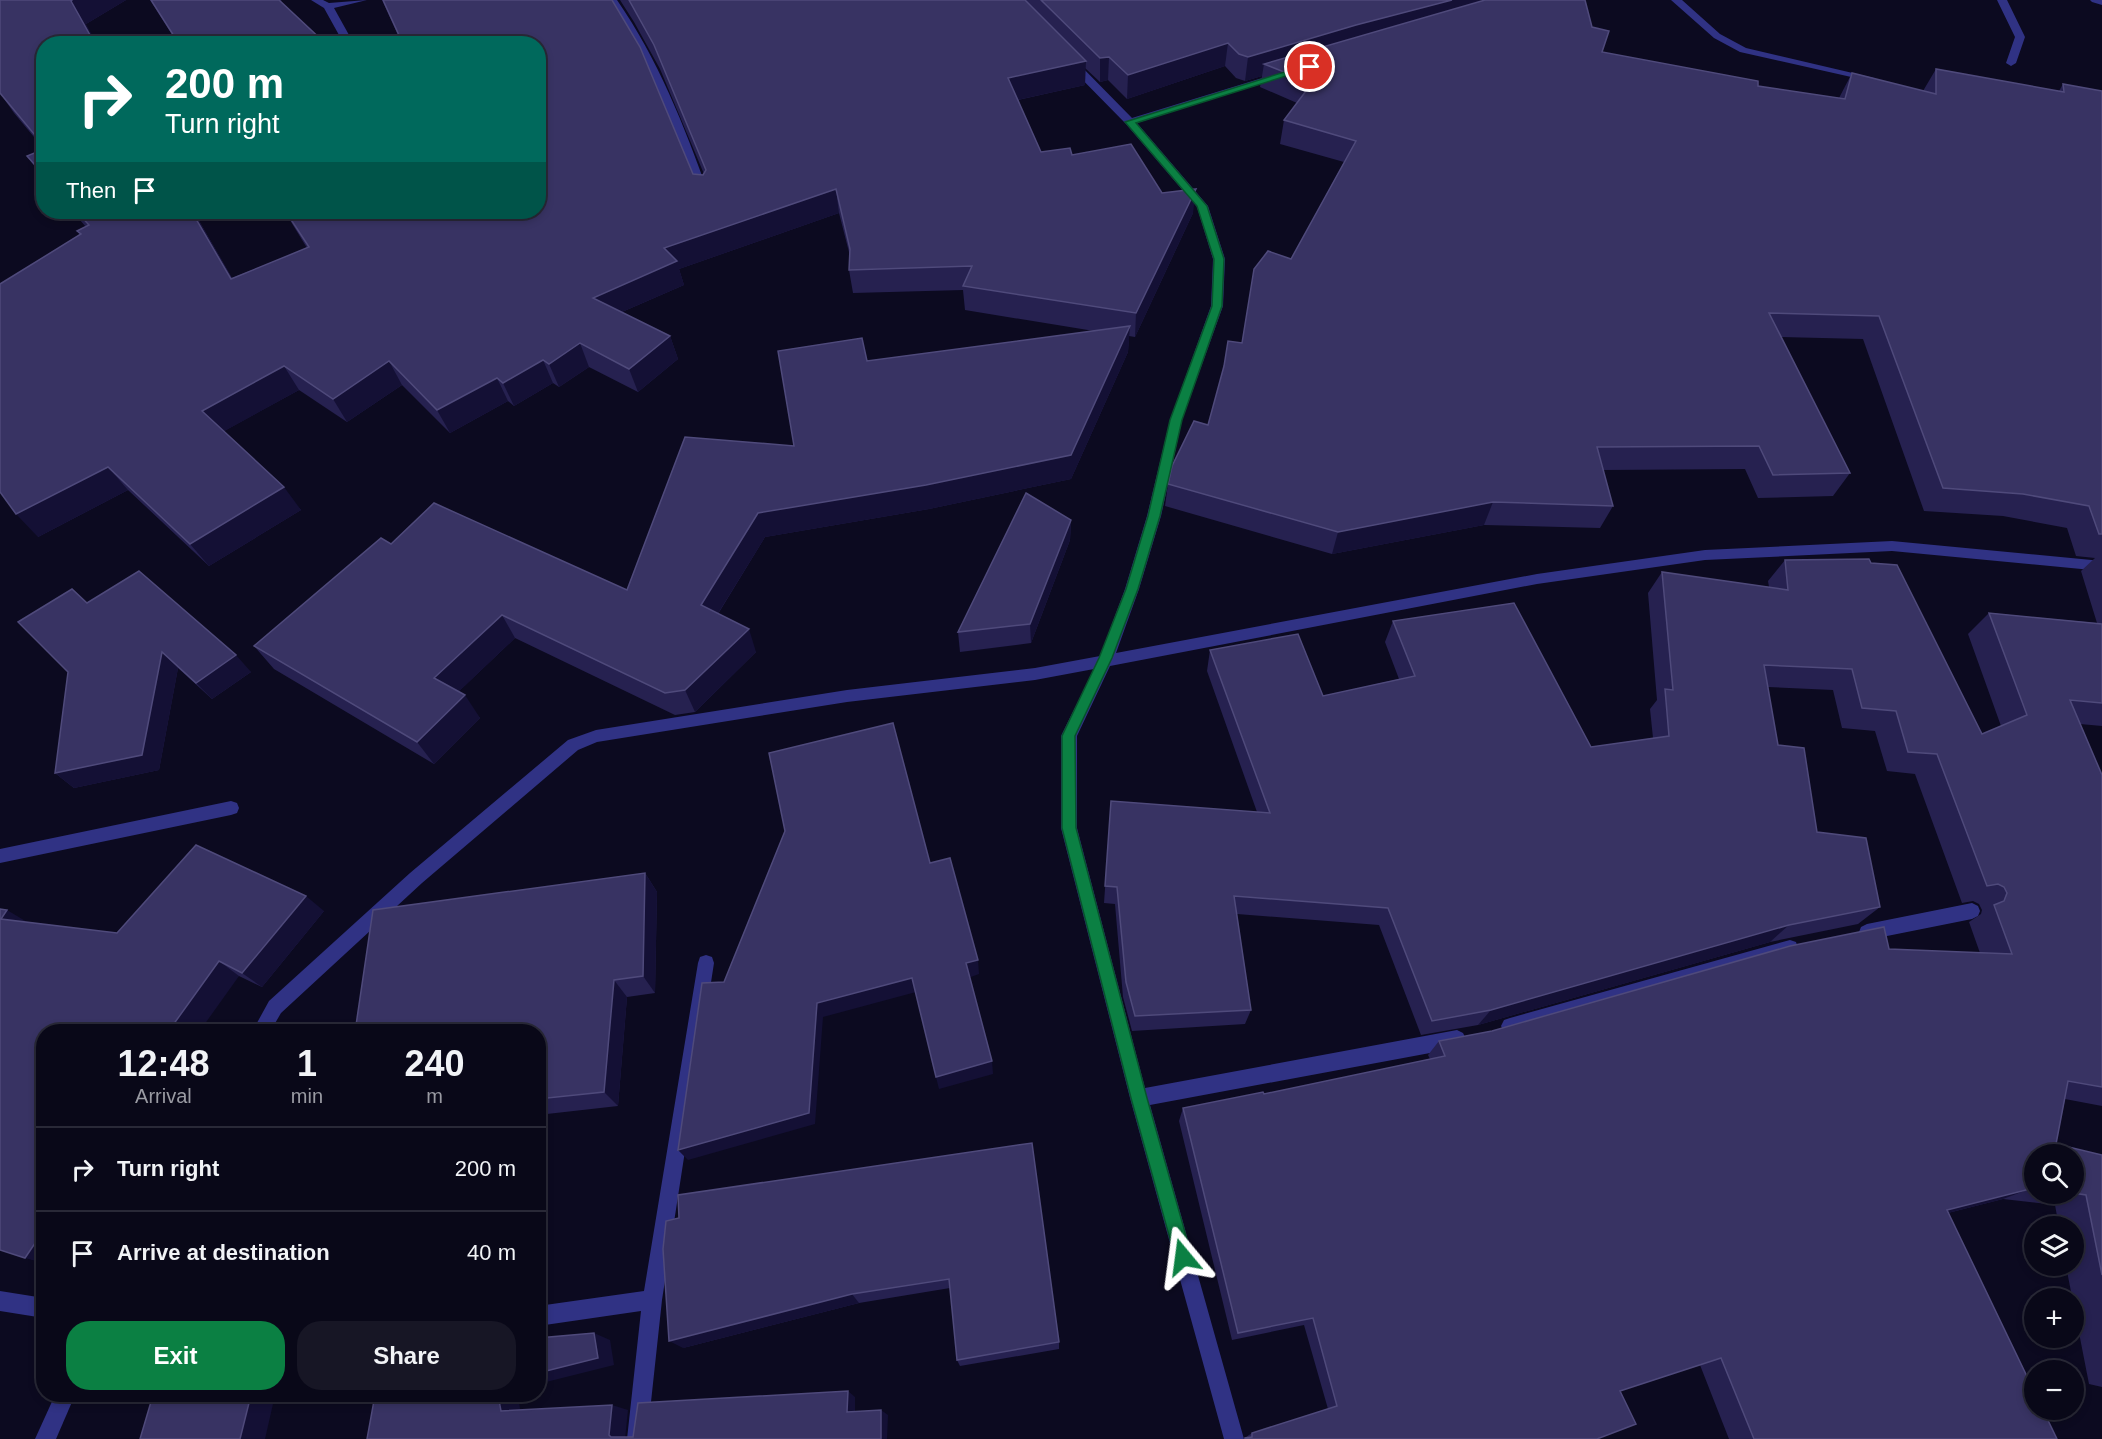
<!DOCTYPE html>
<meta charset="utf-8">
<style>
:root{--surface:#090818;--page:#171625;--text:#f1f3f6;--muted:#999aa2;--line:#292937;--accent:#0b8043}
body{margin:0;font-family:Arial,sans-serif;background:var(--page);color:var(--text);height:100vh;display:flex;flex-direction:column;font-size:22px;white-space:nowrap}
*{box-sizing:border-box;margin:0}
p{font-size:20px;color:var(--muted)}
.icon{flex:none;width:33px;height:33px;fill:none;stroke:currentColor;stroke-width:2;stroke-linecap:round;stroke-linejoin:round}
.map{position:relative;flex:1;overflow:hidden}
.panel{position:absolute;left:36px;top:1024px;width:510px;height:378px;display:flex;flex-direction:column;background:var(--surface);border-radius:24px;box-shadow:0 3px 9px #0003,0 0 0 2px var(--line)}
.panel>*{flex:none}
.guide{position:absolute;left:36px;top:36px;width:510px;height:183px;border-radius:24px;box-shadow:0 3px 9px #0003,0 0 0 2px var(--line);background:#00695c;color:#fff;overflow:hidden}
.tools{position:absolute;left:2024px;top:1144px;display:grid;gap:12px}
.tools a{display:grid;place-items:center;width:60px;height:60px;border-radius:50%;background:var(--surface);box-shadow:0 3px 9px #0003,0 0 0 2px var(--line);font-size:30px}
.pin{position:absolute;display:grid;place-items:center;width:51px;height:51px;color:#fff;margin:-26px;border:3px solid #fff;border-radius:50%;box-shadow:0 2px 6px #0007}
.me{position:absolute;width:66px;margin:-33px;rotate:344deg;stroke-linejoin:round;filter:drop-shadow(0 0 4px #0008)}
.turn{display:flex;align-items:center;gap:21px;height:126px;padding:0 30px;font-size:27px}
.turn .icon{width:78px;height:78px;stroke-width:2.5}
.turn b{display:block;font-size:42px;line-height:51px}
.then{display:flex;align-items:center;height:57px;padding:0 30px;background:#0003;gap:12px;font-size:22px}
.eta{display:flex;justify-content:space-evenly;align-items:center;height:102px;text-align:center}
.eta b{font-size:36px;font-weight:800;line-height:42px}
.button{display:flex;gap:12px;margin-top:auto;padding:12px 30px}
.button a{flex:1;height:69px;border-radius:24px;background:var(--accent);color:#fff;font-size:24px;font-weight:800;line-height:69px;text-align:center}
.button a+a{background:var(--page);color:var(--text)}
ul{padding:0;list-style:none}
li{display:flex;align-items:center;gap:18px;height:84px;padding:0 30px;border-top:2px solid var(--line)}
li div{flex:1}
li b{display:block;font-size:22px}
li em{font-style:normal}
.map>svg:first-child{display:block}
.lines{fill:none;stroke-linecap:round;stroke-linejoin:round}
.minor{fill:#303284;fill-rule:evenodd}
.wall{fill:#262150;fill-rule:evenodd}
.shaded-wall{fill:#141035}
.building{fill:#383363;stroke:#4f4a7b;stroke-width:1.5}
.route{fill:#0b8043;stroke:#07532c;stroke-width:1.5}
</style>
<div class="map">
<svg width="2102" height="1439" viewBox="0 0 2102 1439">
<rect width="100%" height="100%" fill="#0c0a20"/>
<g class="lines">
<g class="minor">
<path d="M311 0H323L329 3 367 0 334 8 354 44H344L324 8Z"/>
<path d="M607 0H617C658 59 684 125 708 192L707 194H699L698 192C673 125 648 59 607 0Z"/>
<path d="M1671 0H1682L1720 34 1746 48 1874 78 1869 81 1740 52 1714 38Z"/>
<path d="M1997 0H2007L2025 37 2016 63 2011 66 2006 63 2015 37Z"/>
<path d="M2090 0H2102V5L2092 2Z"/>
<path d="M1067 60H1075L1132 118 1275 74 1284 76 1137 123 1208 206 1225 259 1223 306 1182 420 1161 516 1139 589 1116 653 1537 574 1705 550 1892 541 2102 561V571L1892 551 1705 560 1537 584 1110 666 1077 736V828L1145 1088 1457 1030 1463 1033 1466 1039 1463 1045 1457 1048 1150 1105 1244 1439H1224L1130 1098 1061 828V736L1094 669 1035 680 847 702 597 742 578 750 422 883 281 1013 270 1032H252L269 1001 410 873 568 740 596 730 847 690 1035 668 1100 656 1125 589 1147 516 1170 420 1211 306 1213 259 1197 207 1126 124 1067 64Z"/>
<path d="M231 801 237 803 239 808 237 813 231 815 0 863V849Z"/>
<path d="M1972 903 1978 906 1980 911 1978 916 1972 919 1867 940 1861 937 1859 932 1861 927 1867 924Z"/>
<path d="M1790 940 1796 942 1798 948 1796 954 1790 956 1510 1034 1504 1032 1501 1026 1504 1020 1510 1018Z"/>
<path d="M706 955 712 957 714 963 662 1300 647 1439H627L641 1311 538 1326V1306L644 1291 698 963 700 957Z"/>
<path d="M0 1291 44 1298V1318L0 1311Z"/>
<path d="M55 1395H75L56 1439H35Z"/>
</g>
</g>
<g class="wall">
<path d="M0 0H126L86 24 44 44V149L14 113 0 93Z"/>
<path d="M150 0H282L280 1 326 44H178Z"/>
<path d="M382 0H612L693 174 703 175 704 174 660 69 634 22 620 0H1585L1592 27 1602 52 1758 86 1839 98 1852 73 1923 91 1936 69 2059 91 2063 84 2102 91V726L2080 724 2102 775V1106L2065 1099 2056 1144 2102 1155V1387L2089 1384 2066 1266H2073V1227H2059L2055 1205 2003 1199 1948 1213 2057 1439H1729L1700 1365 1620 1391 1597 1439H1243L1252 1433 1328 1409 1304 1325 1232 1340 1179 1121 1183 1108 1264 1094 1430 1059 1428 1055 1439 1041 1492 1031 1889 949 1980 953 1969 922 1981 914 1982 910 1979 904 1973 901 1962 903 1915 774 1887 771 1875 731 1842 728 1833 690 1768 687 1778 745 1817 832 1880 907 1858 924 1770 942 1478 1025 1421 1035 1379 925 1237 914 1251 1010 1245 1024 1132 1031 1123 997 1115 904 1104 903 1111 801 1257 812 1207 671 1210 650 1323 696 1399 679 1385 642 1393 621 1591 747 1653 738 1650 709 1657 700 1648 593 1662 572 1769 587 1768 581 1785 560 1871 563 1982 734 2001 726 1968 634 1989 613 2097 623 2081 571 2095 558 2076 556 2067 528 2003 516 1924 511 1863 339 1781 337 1850 473 1833 496 1758 498 1745 469 1603 470 1613 506 1600 528 1484 525 1332 554 1165 506 1168 484 1208 425 1242 343 1291 259 1344 162 1280 144 1284 120 1297 103 1260 87 1262 76 1245 81 1236 78 1225 66 1127 99 1108 80 1100 82 1085 68V85L1018 100 1041 152 1072 155 1162 193 1193 213 1135 337 1129 336 1128 352 1071 479 929 509 765 537 718 614 756 652 695 712 675 715 515 638 458 692 480 718 434 764 274 669 254 646 391 544 627 590 794 446 867 361 1094 331 965 310 963 290 853 293 849 270 850 256 839 213 679 269 684 285 622 312 670 336 678 359 638 392 589 367 559 387 553 383 514 406 508 401 450 433 402 385 347 422 299 390 224 431 301 510 209 566 128 490 38 537 80 235 77 231 86 227 73 212H194L232 278 307 248 285 212H538V44H402ZM2034 1155H2073V1194H2034Z"/>
<path d="M44 149V179L27 156Z"/>
<path d="M1071 520 1070 540 1031 643 960 652 958 632Z"/>
<path d="M87 603 251 672 212 699 178 668 159 770 74 788 55 773Z"/>
<path d="M645 873 657 892 655 993 627 997 618 1106 538 1115V1032Z"/>
<path d="M324 911 262 987 239 976 44 1032V1263L0 1250 27 922 117 933Z"/>
<path d="M1032 1143 1059 1342V1349L960 1366 957 1360 950 1288 859 1303 683 1348Z"/>
</g>
<g class="shaded-wall">
<path d="M72 0H126L86 24 97 44H95L71 1Z"/>
<path d="M1452 0H1508L1264 64 1262 76 1245 81 1248 57 1356 25Z"/>
<path d="M1228 43 1225 66 1127 99 1128 75Z"/>
<path d="M1109 57 1108 80 1100 82V58Z"/>
<path d="M1086 61 1085 85 1008 102V78Z"/>
<path d="M836 189 839 213 679 269 684 285 601 321 593 298 664 248Z"/>
<path d="M1196 189 1193 213 1135 337 1136 313Z"/>
<path d="M192 212H194L246 303 231 279Z"/>
<path d="M1130 326 1128 352 1071 479 929 509 765 537 709 628 701 605 758 513Z"/>
<path d="M670 336 678 359 638 392 629 369Z"/>
<path d="M580 343 589 367 559 387 549 364Z"/>
<path d="M543 360 553 383 514 406 503 383Z"/>
<path d="M389 361 402 385 347 422 333 399Z"/>
<path d="M284 366 299 390 219 434 202 411Z"/>
<path d="M497 378 508 401 450 433 437 410Z"/>
<path d="M108 467 128 490 38 537 16 514Z"/>
<path d="M284 487 301 510 209 566 190 544Z"/>
<path d="M1493 502 1484 525 1332 554 1338 532Z"/>
<path d="M1071 520 1070 540 1031 643 1030 624Z"/>
<path d="M502 615 515 638 450 700 434 678Z"/>
<path d="M749 629 756 652 695 712 685 690Z"/>
<path d="M162 652 178 668 159 770 74 788 55 773Z"/>
<path d="M236 655 251 672 212 699 196 683Z"/>
<path d="M465 695 480 718 434 764 417 742Z"/>
<path d="M645 873 657 892 655 993 643 976Z"/>
<path d="M306 896 324 911 262 987 242 973Z"/>
<path d="M7 910 32 925 1 919Z"/>
<path d="M1789 925 1770 942 1478 1025 1491 1010Z"/>
<path d="M978 960 979 974 968 978 966 963Z"/>
<path d="M219 961 239 976 199 1032H168Z"/>
<path d="M912 978 916 992 823 1017 815 1124 688 1160 678 1150 817 1003Z"/>
<path d="M614 980 627 997 618 1106 604 1092Z"/>
<path d="M992 1061 993 1074 939 1089 936 1077Z"/>
<path d="M2032 1188 2003 1199 1920 1220 1947 1210Z"/>
<path d="M44 1230V1263L25 1258Z"/>
<path d="M852 1294 859 1303 683 1348 669 1341Z"/>
<path d="M594 1333 610 1340 614 1365 538 1384V1373Z"/>
<path d="M848 1391 855 1397V1417L847 1412Z"/>
<path d="M251 1395H275L265 1439H240Z"/>
<path d="M498 1395H518L521 1416 501 1411Z"/>
<path d="M612 1405 628 1410 625 1439 611 1437 609 1435Z"/>
<path d="M881 1410 888 1415 887 1439H881Z"/>
</g>
<g class="building">
<path d="M0 0H72L71 1 95 44H44V146L0 93Z"/>
<path d="M151 0H279L326 44H179Z"/>
<path d="M383 0H612L640 47 693 174 703 175 706 170 654 45 629 0H1025L1086 61 1008 78 1041 152 1070 148 1072 155 1131 144 1162 193 1196 189 1136 313 963 286 972 266 849 270 850 249 836 189 664 248 677 261 593 298 670 336 629 369 580 343 549 364 543 360 503 383 497 378 437 410 389 361 333 399 284 366 202 411 284 487 190 544 108 467 16 514 0 492V284L81 234 77 231 89 225 77 212H192L231 279 309 247 286 212H538V44H403Z"/>
<path d="M1041 0H1452L1356 25 1248 57 1239 54 1228 43 1128 75 1109 57 1100 58Z"/>
<path d="M1485 0H1585L1592 27 1609 31 1602 52 1758 81V86L1845 99 1852 73 1936 94V69L2064 92 2063 84 2102 91V534H2099L2089 506 2023 494 1943 488 1879 316 1769 313 1850 473 1773 475 1759 446 1597 447 1613 506 1493 502 1338 532 1168 484 1172 466 1194 421 1208 425 1224 366 1228 341 1242 343 1254 269 1268 251 1291 259 1356 141 1284 120 1312 83 1264 64Z"/>
<path d="M44 149V175L27 156Z"/>
<path d="M1130 326 1071 455 926 485 758 513 701 605 749 629 685 690 665 693 502 615 434 678 465 695 417 742 254 646 381 538 391 544 434 503 627 590 685 437 794 446 778 351 862 338 867 361Z"/>
<path d="M1026 493 1071 520 1030 624 958 632Z"/>
<path d="M1869 559 1871 563 1897 565 1982 734 2027 715 1989 613 2102 624V703L2070 700 2102 775V1087L2068 1081 2056 1144 2102 1155V1275L2086 1195 2073 1193V1155H2034V1188L1947 1210 2034 1391V1410H2043L2057 1439H1754L1721 1358 1620 1391 1636 1424 1597 1439H1245V1438L1252 1437V1433L1337 1406 1313 1318 1238 1333 1183 1108 1263 1092 1264 1094 1445 1056 1439 1041 1492 1031 1790 946 1884 927 1889 949 2012 954 1994 905 2004 901 2007 893 2004 887 1998 884 1987 886 1937 754 1908 752 1896 711 1862 708 1852 669 1764 665 1778 745 1804 748 1817 832 1866 838 1880 907 1789 925 1491 1010 1432 1021 1388 908 1234 896 1251 1010 1135 1016 1126 982 1117 887 1105 886 1111 801 1270 813 1210 650 1298 634 1323 696 1415 676 1393 621 1514 603 1591 747 1669 736 1665 689 1673 690 1662 572 1788 590 1785 560Z"/>
<path d="M139 571 236 655 196 683 162 652 142 755 55 773 68 672 18 622 72 589 87 603Z"/>
<path d="M893 723 930 863 950 858 978 960 966 963 992 1061 936 1077 912 978 817 1003 809 1113 678 1150 702 983 724 982 785 831 769 753Z"/>
<path d="M196 845 306 896 242 973 219 961 168 1032H44V1230L25 1258 0 1250V909L7 910 1 919 117 933Z"/>
<path d="M645 873 643 976 614 980 604 1092 538 1099V1032H355L373 910Z"/>
<path d="M1032 1143 1059 1342 957 1360 949 1279 852 1294 669 1341 663 1249 666 1221 679 1218 678 1195Z"/>
<path d="M594 1333 598 1358 538 1373V1338Z"/>
<path d="M848 1391 847 1412 881 1410V1439H367L375 1395H498L501 1411 612 1405 609 1435 611 1437H633L638 1403Z"/>
<path d="M153 1395H251L240 1439H140Z"/>
</g>
<path class="route" d="M1307 65 1315 67 1136 123 1207 206 1224 259 1222 306 1182 420 1160 516 1138 589 1112 658 1075 736 1076 828 1147 1098 1192 1257 1190 1263 1183 1266 1177 1263 1175 1257 1131 1098 1062 828V736L1099 658 1126 589 1148 516 1170 420 1212 306 1214 259 1197 206 1125 122Z"/>
</svg>
<div class="tools">
<a><svg class="icon" aria-label="search" viewBox="0 0 24 24"><circle cx="10" cy="10" r="6"/><path d="M15 15l6 6"/></svg></a>
<a><svg class="icon" aria-label="layers" viewBox="0 0 24 24"><path d="M12 4l9 5-9 5-9-5zM3 14l9 5 9-5"/></svg></a>
<a>+</a>
<a>−</a>
</div>
<div class="pin" style="left:1310px;top:67px;background:#d93025"><svg class="icon" aria-label="arrive" viewBox="0 0 24 24"><path d="M6 21V4h12l-3 4 3 4H6"/></svg></div>
<svg class="me" style="left:1183px;top:1257px" viewBox="-20 -20 40 40"><path d="M0-17L14 15 0 8-14 15z" fill="#0b8043" stroke="#fff" stroke-width="4"/></svg>
<div class="guide">
<div class="turn"><svg class="icon" aria-label="right" viewBox="0 0 24 24"><path d="M7 20v-9h11M14 6l5 5-5 5"/></svg><div><b>200 m</b>Turn right</div></div>
<div class="then">Then<svg class="icon" aria-label="arrive" viewBox="0 0 24 24"><path d="M6 21V4h12l-3 4 3 4H6"/></svg></div>
</div>
<section class="panel">
<div class="eta">
<div><b>12:48</b><p>Arrival</p></div>
<div><b>1</b><p>min</p></div>
<div><b>240</b><p>m</p></div>
</div>
<ul>
<li><svg class="icon" aria-label="right" viewBox="0 0 24 24"><path d="M7 20v-9h11M14 6l5 5-5 5"/></svg><div><b>Turn right</b></div><em>200 m</em></li>
<li><svg class="icon" aria-label="arrive" viewBox="0 0 24 24"><path d="M6 21V4h12l-3 4 3 4H6"/></svg><div><b>Arrive at destination</b></div><em>40 m</em></li>
</ul>
<div class="button"><a>Exit</a><a>Share</a></div>
</section>
</div>
